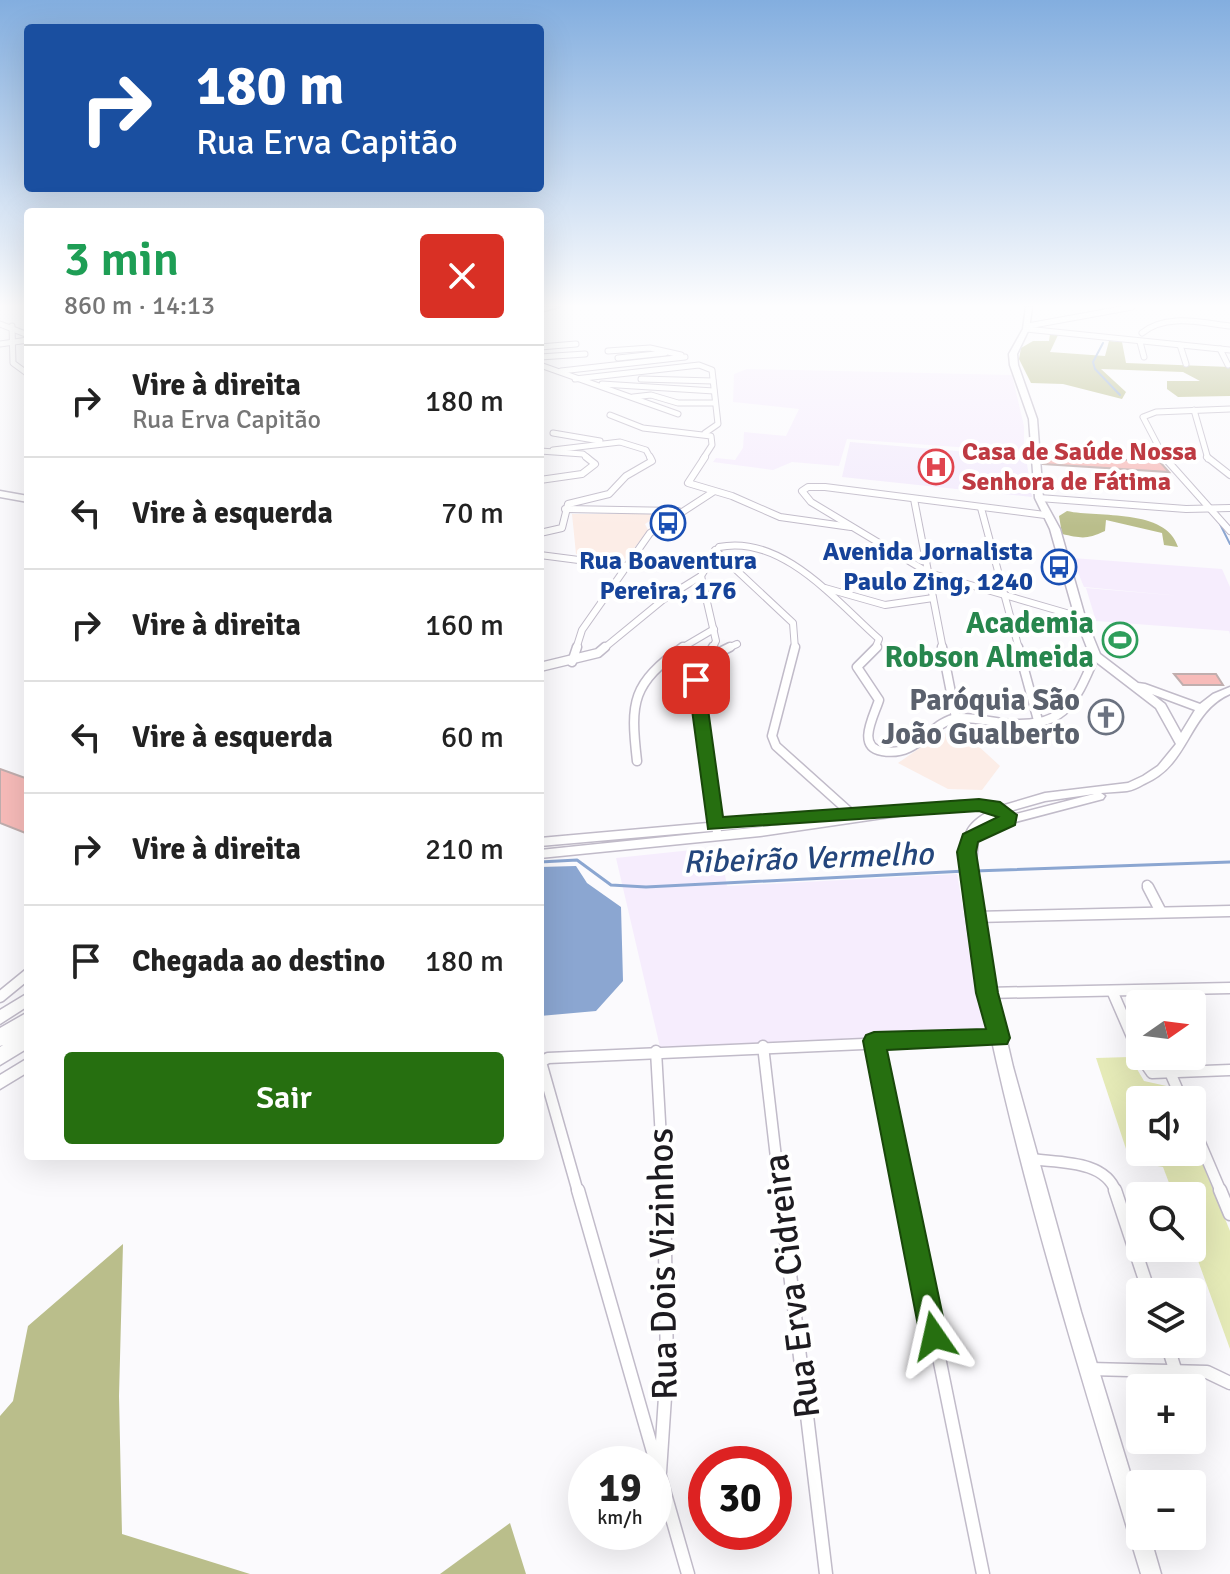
<!DOCTYPE html>
<html lang="pt">
<meta charset="utf-8">
<style>
:root{--surface:#fff;--page:#f2f2f2;--text:#222;--muted:#767676;--line:#e0e0e0;--accent:#266f10}
body{margin:0;font-family:Signika,sans-serif;background:var(--page);color:var(--text);height:100vh;display:flex;flex-direction:column;font-size:30px;white-space:nowrap}
*{box-sizing:border-box;margin:0}
p{font-size:26px;color:var(--muted)}
.icon{flex:none;width:44px;height:44px;fill:none;stroke:currentColor;stroke-width:2;stroke-linecap:round;stroke-linejoin:round}
.map{position:relative;flex:1;overflow:hidden}
.sheet{position:absolute;left:24px;top:208px;width:520px;height:952px;display:flex;flex-direction:column;background:var(--surface);border-radius:8px;box-shadow:0 8px 32px #0002}
.sheet>*{flex:none}
.banner{position:absolute;left:24px;top:24px;width:520px;height:168px;border-radius:8px;box-shadow:0 8px 32px #0002;background:#1a4fa0;color:#fff;overflow:hidden}
.needle{width:52px;rotate:76deg}
.buttons{position:absolute;left:1126px;top:990px;display:grid;gap:16px}
.buttons a{display:grid;place-items:center;width:80px;height:80px;border-radius:8px;background:var(--surface);box-shadow:0 8px 32px #0002;font-size:40px}
.speed{position:absolute;left:568px;top:1446px;display:flex;gap:16px;font-size:40px;font-weight:700;text-align:center}
.speed>*{display:grid;place-content:center;width:104px;height:104px;border-radius:50%;background:var(--surface);box-shadow:0 8px 32px #0002;line-height:1}
.speed small{font-size:20px;font-weight:400}
.speed .limit{border:12px solid #d22;background:#fff;color:#111}
.pin{position:absolute;display:grid;place-items:center;width:68px;height:68px;color:#fff;margin:-34px;border-radius:16px;box-shadow:0 4px 12px #0006}
.me{position:absolute;width:88px;margin:-44px;rotate:349deg;stroke-linejoin:round;filter:drop-shadow(0 0 6px #0008)}
.turn{display:flex;align-items:center;gap:28px;height:168px;padding:0 40px;font-size:36px}
.turn .icon{width:104px;height:104px;stroke-width:2.5}
.turn b{display:block;font-size:56px;line-height:68px}
.round{display:grid;place-items:center;flex:none;width:84px;height:84px;border-radius:8px;background:var(--page)}
.overview{display:flex;align-items:center;justify-content:space-between;height:136px;padding:0 40px}
h1{font-size:48px;font-weight:600;line-height:60px;color:#1e9e55}
.action{display:flex;gap:16px;margin-top:auto;padding:16px 40px}
.action a{flex:1;height:92px;border-radius:8px;background:var(--accent);color:#fff;font-size:32px;font-weight:600;line-height:92px;text-align:center}
ul{padding:0;list-style:none}
li{display:flex;align-items:center;gap:24px;height:112px;padding:0 40px;border-top:2px solid var(--line)}
li div{flex:1}
li b{display:block;font-size:30px}
li em{font-style:normal}
.map>svg:first-child{display:block}
.built{fill:#f3ebfc}
.industrial{fill:#f6edfd}
.education{fill:#fcede7}
.green{fill:#e6ebb8}
.forest{fill:#babe8b}
.water{fill:#8ba6d1}
.lines{fill:none;stroke-linecap:round;stroke-linejoin:round}
.stream-far1{stroke:#8ba6d1;stroke-width:2}
.stream{stroke:#8ba6d1;stroke-width:3}
.building{fill:#f7bbb9;stroke:#c0aeae;stroke-width:2}
.street-far4-casing{stroke:#c1bbc9;stroke-width:7}
.street-far3-casing{stroke:#c1bbc9;stroke-width:8}
.street-far2-casing{stroke:#c1bbc9;stroke-width:11}
.street-far1-casing{stroke:#c1bbc9;stroke-width:13}
.street-casing{stroke:#c1bbc9;stroke-width:15}
.secondary-casing{stroke:#c1bbc9;stroke-width:3}
.highway-casing{stroke:#c1bbc9;stroke-width:3}
.street-far4{stroke:#fff;stroke-width:5}
.street-far3{stroke:#fff;stroke-width:6}
.street-far2{stroke:#fff;stroke-width:8}
.street-far1{stroke:#fff;stroke-width:10}
.street{stroke:#fff;stroke-width:12}
.secondary{fill:#fff;fill-rule:evenodd}
.highway{fill:#fff;fill-rule:evenodd}
.route{fill:#266f10;stroke:#19480a;stroke-width:2}
.labels{text-anchor:middle;dominant-baseline:central;stroke-width:8;stroke-linejoin:round;paint-order:stroke}
.far-health-label{font-size:26px;font-weight:bold;fill:#be3a42;stroke:#fff;text-anchor:start}
.far-transit-label{font-size:26px;font-weight:bold;fill:#164399;stroke:#fff;text-anchor:end}
.leisure-label{font-size:30px;font-weight:bold;fill:#27864d;stroke:#fff;text-anchor:end}
.worship-label{font-size:30px;font-weight:bold;fill:#5b616d;stroke:#fff;text-anchor:end}
.water-label{font-size:32px;font-style:italic;fill:#24467c;stroke:#fff}
.near-street-label{font-size:36px;fill:#1d1b20;stroke:#fff}
</style>
<div class="map">
<svg width="1230" height="1574" viewBox="0 0 1230 1574">
<rect width="100%" height="100%" fill="#fbfafd"/>
<path class="built" d="M850 442 1026 457 1032 497 842 477Z"/>
<g class="industrial">
<path d="M747 369 1012 375 1024 426V452L847 439 839 466 792 462 773 470 713 462 716 458 735 460 743 448 744 432 786 436 799 409 733 402 734 374Z"/>
<path d="M1072 558 1222 569 1230 587V634L1229 631 1096 621 1086 588 1181 596 1084 587Z"/>
<path d="M720 847 727 886 957 874 985 1033 660 1047 616 858Z"/>
</g>
<g class="education">
<path d="M572 514H660L645 524 648 530 625 560 576 554Z"/>
<path d="M962 731 1000 766 982 790 948 789 898 763 940 734Z"/>
</g>
<path class="green" d="M1130 1057 1144 1081 1171 1087 1176 1100H1140V1152H1192V1138L1230 1231V1349L1192 1244V1196H1174L1163 1167 1130 1161 1096 1058Z"/>
<g class="forest">
<path d="M1050 334 1058 335 1050 352 1105 356 1109 341 1122 342 1126 363 1230 367V396L1178 397 1167 389V381H1200L1183 372 1101 369 1126 392 1122 399 1063 384 1031 383 1019 359 1021 348 1033 341H1049Z"/>
<path d="M1067 511C1099 518 1166 508 1178 547L1164 545 1162 533 1106 520 1105 531C1086 540 1081 538 1062 534L1059 516Z"/>
<path d="M123 1244 119 1396 122 1534 250 1574H0V1416L13 1401 28 1326Z"/>
<path d="M510 1523 526 1574H440Z"/>
</g>
<path class="water" d="M576 866 587 883 621 907 623 981 596 1011 540 1016V867Z"/>
<g class="lines">
<g class="stream-far1">
<path d="M1103 343 1093 362 1095 369 1120 395"/>
<path d="M1219 522 1230 544"/>
</g>
<g class="stream">
<path d="M540 862 577 860 611 885 646 887 966 871"/>
<path d="M974 871 1230 862"/>
</g>
</g>
<g class="building">
<path d="M1043 455 1160 462 1169 472 1043 464Z"/>
<path d="M1174 674H1216L1223 685H1183Z"/>
<path d="M0 769 28 779V834L0 823Z"/>
</g>
<g class="lines">
<g class="street-far4-casing">
<g id="street-far4">
<path d="M0 324 28 335"/>
<path d="M12 326 13 363 28 374"/>
<path d="M1028 326 1132 307"/>
<path d="M1026 329 1230 350"/>
<path d="M1142 333C1166 313 1202 323 1230 326"/>
<path d="M1140 342 1144 357"/>
<path d="M0 344 28 340"/>
<path d="M1180 345 1186 364"/>
<path d="M540 347 576 344"/>
<path d="M1220 349 1228 365"/>
<path d="M608 351 650 348 681 355"/>
<path d="M540 357 585 354"/>
<path d="M618 358 665 353"/>
<path d="M540 365 678 414"/>
<path d="M561 371 685 357"/>
<path d="M575 379 699 365 712 370 718 424 705 433"/>
<path d="M641 379 713 381"/>
<path d="M602 384 714 391"/>
<path d="M633 397 651 395 678 403H715"/>
<path d="M1194 410 1208 459"/>
<path d="M610 415 643 428 711 436 712 445 703 459"/>
<path d="M553 433 600 441"/>
<path d="M553 450 620 442 646 450 651 459"/>
<path d="M540 451 583 454 589 459"/>
<path d="M1165 459 1143 417 1156 412 1230 409"/>
</g>
</g>
<g class="street-far3-casing">
<g id="street-far3">
<path d="M705 457 688 483 732 496 780 517 851 527"/>
<path d="M1164 457 1230 531"/>
<path d="M1207 457 1230 475"/>
<path d="M540 480 582 474 595 464 586 457"/>
<path d="M1039 498 1186 509 1230 508"/>
<path d="M914 499 943 649"/>
<path d="M981 508 1019 649"/>
<path d="M565 509 678 511"/>
<path d="M1045 515 825 487H808L802 491 811 502 929 573 1080 617"/>
<path d="M540 533 562 528 568 504 609 494 626 476 652 461 650 457"/>
<path d="M715 550 793 623 795 649"/>
<path d="M540 555 625 566"/>
<path d="M825 588 885 605 933 598"/>
<path d="M576 649 582 630 650 533 713 492"/>
<path d="M603 649 664 599 701 576"/>
<path d="M680 649 714 629"/>
<path d="M712 649 716 641 701 576 719 547C782 534 836 601 879 639L875 649"/>
<path d="M726 649 737 644"/>
</g>
</g>
<g class="street-far2-casing">
<g id="street-far2">
<path d="M713 647 694 687 717 832"/>
<path d="M795 647 772 736 776 746 854 816"/>
<path d="M877 647 857 667 879 700C874 716 856 747 882 751 919 758 930 721 958 718 972 717 988 721 1002 723 1062 729 1074 707 1095 656"/>
<path d="M942 647 956 718"/>
<path d="M1018 647 1039 724"/>
<path d="M710 657 730 647"/>
<path d="M572 662 577 647"/>
<path d="M540 667 598 653 605 647"/>
<path d="M637 761C630 701 632 684 683 647"/>
<path d="M1147 885 1149 889"/>
</g>
</g>
<g class="street-far1-casing">
<g id="street-far1">
<path d="M1148 887 1161 912"/>
<path d="M975 917 1230 911"/>
<path d="M987 993 1230 988"/>
<path d="M1113 993 1140 1055"/>
<path d="M0 997 28 974"/>
<path d="M874 1041 905 1192"/>
<path d="M763 1046 780 1192"/>
<path d="M656 1051 664 1192"/>
<path d="M1140 1056 1152 1073 1230 1070"/>
<path d="M1163 1056 1182 1100"/>
<path d="M1192 1124 1221 1192"/>
<path d="M1031 1159C1060 1163 1105 1160 1116 1192"/>
<path d="M578 1192 541 1062 548 1058 999 1038"/>
</g>
</g>
<g class="street-casing">
<g id="street">
<path d="M578 1190 688 1574"/>
<path d="M780 1190 826 1574"/>
<path d="M905 1190 983 1574"/>
<path d="M1115 1190 1149 1292"/>
<path d="M1220 1190 1230 1214"/>
<path d="M1167 1344 1175 1369"/>
<path d="M1090 1369 1207 1372 1230 1383"/>
<path d="M660 1472 667 1367 664 1190"/>
</g>
</g>
<g class="secondary-casing">
<g id="secondary">
<path d="M546 307H559L540 312V308Z"/>
<path d="M1026 307H1032L1029 329 1017 354 1018 365 1037 419 1043 498 1060 529 1085 617 1100 654 1138 683 1145 684 1200 704 1213 694 1230 687V694C1187 713 1191 764 1144 784 1139 787 1133 790 1127 791 1119 792 1110 792 1101 793L1105 796 1103 799 1004 825 978 838 975 877 988 959 1013 1067 1081 1312 1140 1505V1536H1150L1161 1574H1141C1087 1395 1030 1215 990 1032 977 974 955 894 965 836 968 824 980 816 990 811L960 809 931 811 760 836 540 858V850L801 823 540 846V838L863 809 868 812 960 801 985 802 1001 806 1045 793 1128 783 1143 776 1158 766 1176 744 1156 708 1091 658 1075 617 1050 529 1035 498 1029 419 1010 365 1009 354 1023 329ZM1152 694 1195 710 1181 733 1165 704ZM1094 794 1012 815 1010 811 1045 801Z"/>
<path d="M0 491 28 496V502L0 497Z"/>
<path d="M28 993V1006L0 1024V1010Z"/>
<path d="M28 1058V1072L0 1089V1075Z"/>
</g>
</g>
<g class="highway-casing">
<path id="highway" d="M28 1012V1029L25 1031 28 1030V1048L0 1065V1047L3 1045 0 1046V1028Z"/>
</g>
<use href="#street-far4" class="street-far4"/>
<use href="#street-far3" class="street-far3"/>
<use href="#street-far2" class="street-far2"/>
<use href="#street-far1" class="street-far1"/>
<use href="#street" class="street"/>
<use href="#secondary" class="secondary"/>
<use href="#highway" class="highway"/>
</g>
<linearGradient id="sky" x2="0" y2="1"><stop stop-color="#83aedf"/><stop offset="0.58" stop-color="#fdfdfe"/><stop offset="1" stop-color="#fdfdfe" stop-opacity="0"/></linearGradient>
<rect width="1230" height="527" fill="url(#sky)"/>
<path class="route" d="M696 675 704 680 723 817 979 799 1000 802 1017 815 1015 825 978 842 976 852 998 993 1010 1038 1007 1044 887 1050 947 1336 943 1345 934 1349 924 1345 920 1336 863 1041 866 1035 874 1032 986 1029 976 993 957 852 963 834 998 817 979 811 708 829 688 680Z"/>
<defs>
<g id="hospital-ring" transform="scale(1.8)"><circle r="9.5" fill="#fff" stroke="#e0444e" stroke-width="1.5"/><path d="M-5-5h3v3.5h4V-5h3V5h-3V1.5h-4V5h-3Z" fill="#e0444e"/></g>
<g id="bus-ring" transform="scale(1.8)"><circle r="9.5" fill="#fff" stroke="#1a4fb4" stroke-width="1.5"/><path d="M-5-6H5V4H4V6H2V4H-2V6H-4V4H-5ZM-3.5-4V0h7V-4ZM-3.5 1.2v1.5H-2V1.2ZM2 1.2v1.5H3.5V1.2Z" fill="#1a4fb4"/></g>
<g id="stadium-ring" transform="scale(1.8)"><circle r="9.5" fill="#fff" stroke="#2e9e5b" stroke-width="1.5"/><path d="M0-5a6.5 5 0 1 0 0 10a6.5 5 0 1 0 0-10ZM-3.5-1.8h7v3.6h-7Z" fill="#2e9e5b"/></g>
<g id="church-ring" transform="scale(1.8)"><circle r="9.5" fill="#fff" stroke="#6b7280" stroke-width="1.5"/><path d="M-1.2-6h2.4v3.5h3.3v2.4h-3.3V6h-2.4V-.1h-3.3v-2.4h3.3Z" fill="#6b7280"/></g>
</defs>
<g fill-rule="evenodd">
<use href="#hospital-ring" x="936" y="467"/>
<use href="#bus-ring" x="668" y="523"/>
<use href="#bus-ring" x="1059" y="567"/>
<use href="#stadium-ring" x="1120" y="640"/>
<use href="#church-ring" x="1106" y="717"/>
</g>
<g class="labels">
<g class="far-health-label">
<text x="962" y="452">Casa de Saúde Nossa<tspan x="962" dy="30">Senhora de Fátima</tspan></text>
</g>
<g class="far-transit-label">
<text x="1033" y="552">Avenida Jornalista<tspan x="1033" dy="30">Paulo Zing, 1240</tspan></text>
<text x="668" y="561" text-anchor="middle">Rua Boaventura<tspan x="668" dy="30">Pereira, 176</tspan></text>
</g>
<g class="leisure-label">
<text x="1094" y="623">Academia<tspan x="1094" dy="34">Robson Almeida</tspan></text>
</g>
<g class="worship-label">
<text x="1080" y="700">Paróquia São<tspan x="1080" dy="34">João Gualberto</tspan></text>
</g>
<g class="water-label">
<text transform="translate(808 858) rotate(-2)">Ribeirão Vermelho</text>
</g>
<g class="near-street-label">
<text transform="translate(663 1264) rotate(-91)">Rua Dois Vizinhos</text>
<text transform="translate(792 1286) rotate(-97)">Rua Erva Cidreira</text>
</g>
</g>
</svg>
<div class="buttons">
<a><svg class="needle" viewBox="-14 -14 28 28"><path d="M0-13l5 13h-10z" fill="#e53935"/><path d="M0 13l5-13h-10z" fill="#767676"/></svg></a>
<a><svg class="icon" aria-label="sound" viewBox="0 0 24 24"><path d="M4 9h4l5-4v14l-5-4H4zM17 9q2 3 0 6"/></svg></a>
<a><svg class="icon" aria-label="search" viewBox="0 0 24 24"><circle cx="10" cy="10" r="6"/><path d="M15 15l6 6"/></svg></a>
<a><svg class="icon" aria-label="layers" viewBox="0 0 24 24"><path d="M12 4l9 5-9 5-9-5zM3 14l9 5 9-5"/></svg></a>
<a>+</a>
<a>−</a>
</div>
<div class="speed"><div>19<small>km/h</small></div><div class="limit">30</div></div>
<div class="pin" style="left:696px;top:680px;background:#d93025"><svg class="icon" aria-label="arrive" viewBox="0 0 24 24"><path d="M6 21V4h12l-3 4 3 4H6"/></svg></div>
<svg class="me" style="left:934px;top:1336px" viewBox="-20 -20 40 40"><path d="M0-17L14 15 0 8-14 15z" fill="#266f10" stroke="#fff" stroke-width="4"/></svg>
<div class="banner">
<div class="turn"><svg class="icon" aria-label="right" viewBox="0 0 24 24"><path d="M7 20v-9h11M14 6l5 5-5 5"/></svg><div><b>180 m</b>Rua Erva Capitão</div></div>
</div>
<section class="sheet">
<div class="overview"><div><h1>3 min</h1><p>860 m · 14:13</p></div><a class="round" style="background:#d93025;color:#fff"><svg class="icon" aria-label="close" viewBox="0 0 24 24"><path d="M6 6l12 12M18 6L6 18"/></svg></a></div>
<ul>
<li><svg class="icon" aria-label="right" viewBox="0 0 24 24"><path d="M7 20v-9h11M14 6l5 5-5 5"/></svg><div><b>Vire à direita</b><p>Rua Erva Capitão</p></div><em>180 m</em></li>
<li><svg class="icon" aria-label="left" viewBox="0 0 24 24"><path d="M17 20v-9H6M10 6l-5 5 5 5"/></svg><div><b>Vire à esquerda</b></div><em>70 m</em></li>
<li><svg class="icon" aria-label="right" viewBox="0 0 24 24"><path d="M7 20v-9h11M14 6l5 5-5 5"/></svg><div><b>Vire à direita</b></div><em>160 m</em></li>
<li><svg class="icon" aria-label="left" viewBox="0 0 24 24"><path d="M17 20v-9H6M10 6l-5 5 5 5"/></svg><div><b>Vire à esquerda</b></div><em>60 m</em></li>
<li><svg class="icon" aria-label="right" viewBox="0 0 24 24"><path d="M7 20v-9h11M14 6l5 5-5 5"/></svg><div><b>Vire à direita</b></div><em>210 m</em></li>
<li><svg class="icon" aria-label="arrive" viewBox="0 0 24 24"><path d="M6 21V4h12l-3 4 3 4H6"/></svg><div><b>Chegada ao destino</b></div><em>180 m</em></li>
</ul>
<div class="action"><a>Sair</a></div>
</section>
</div>
